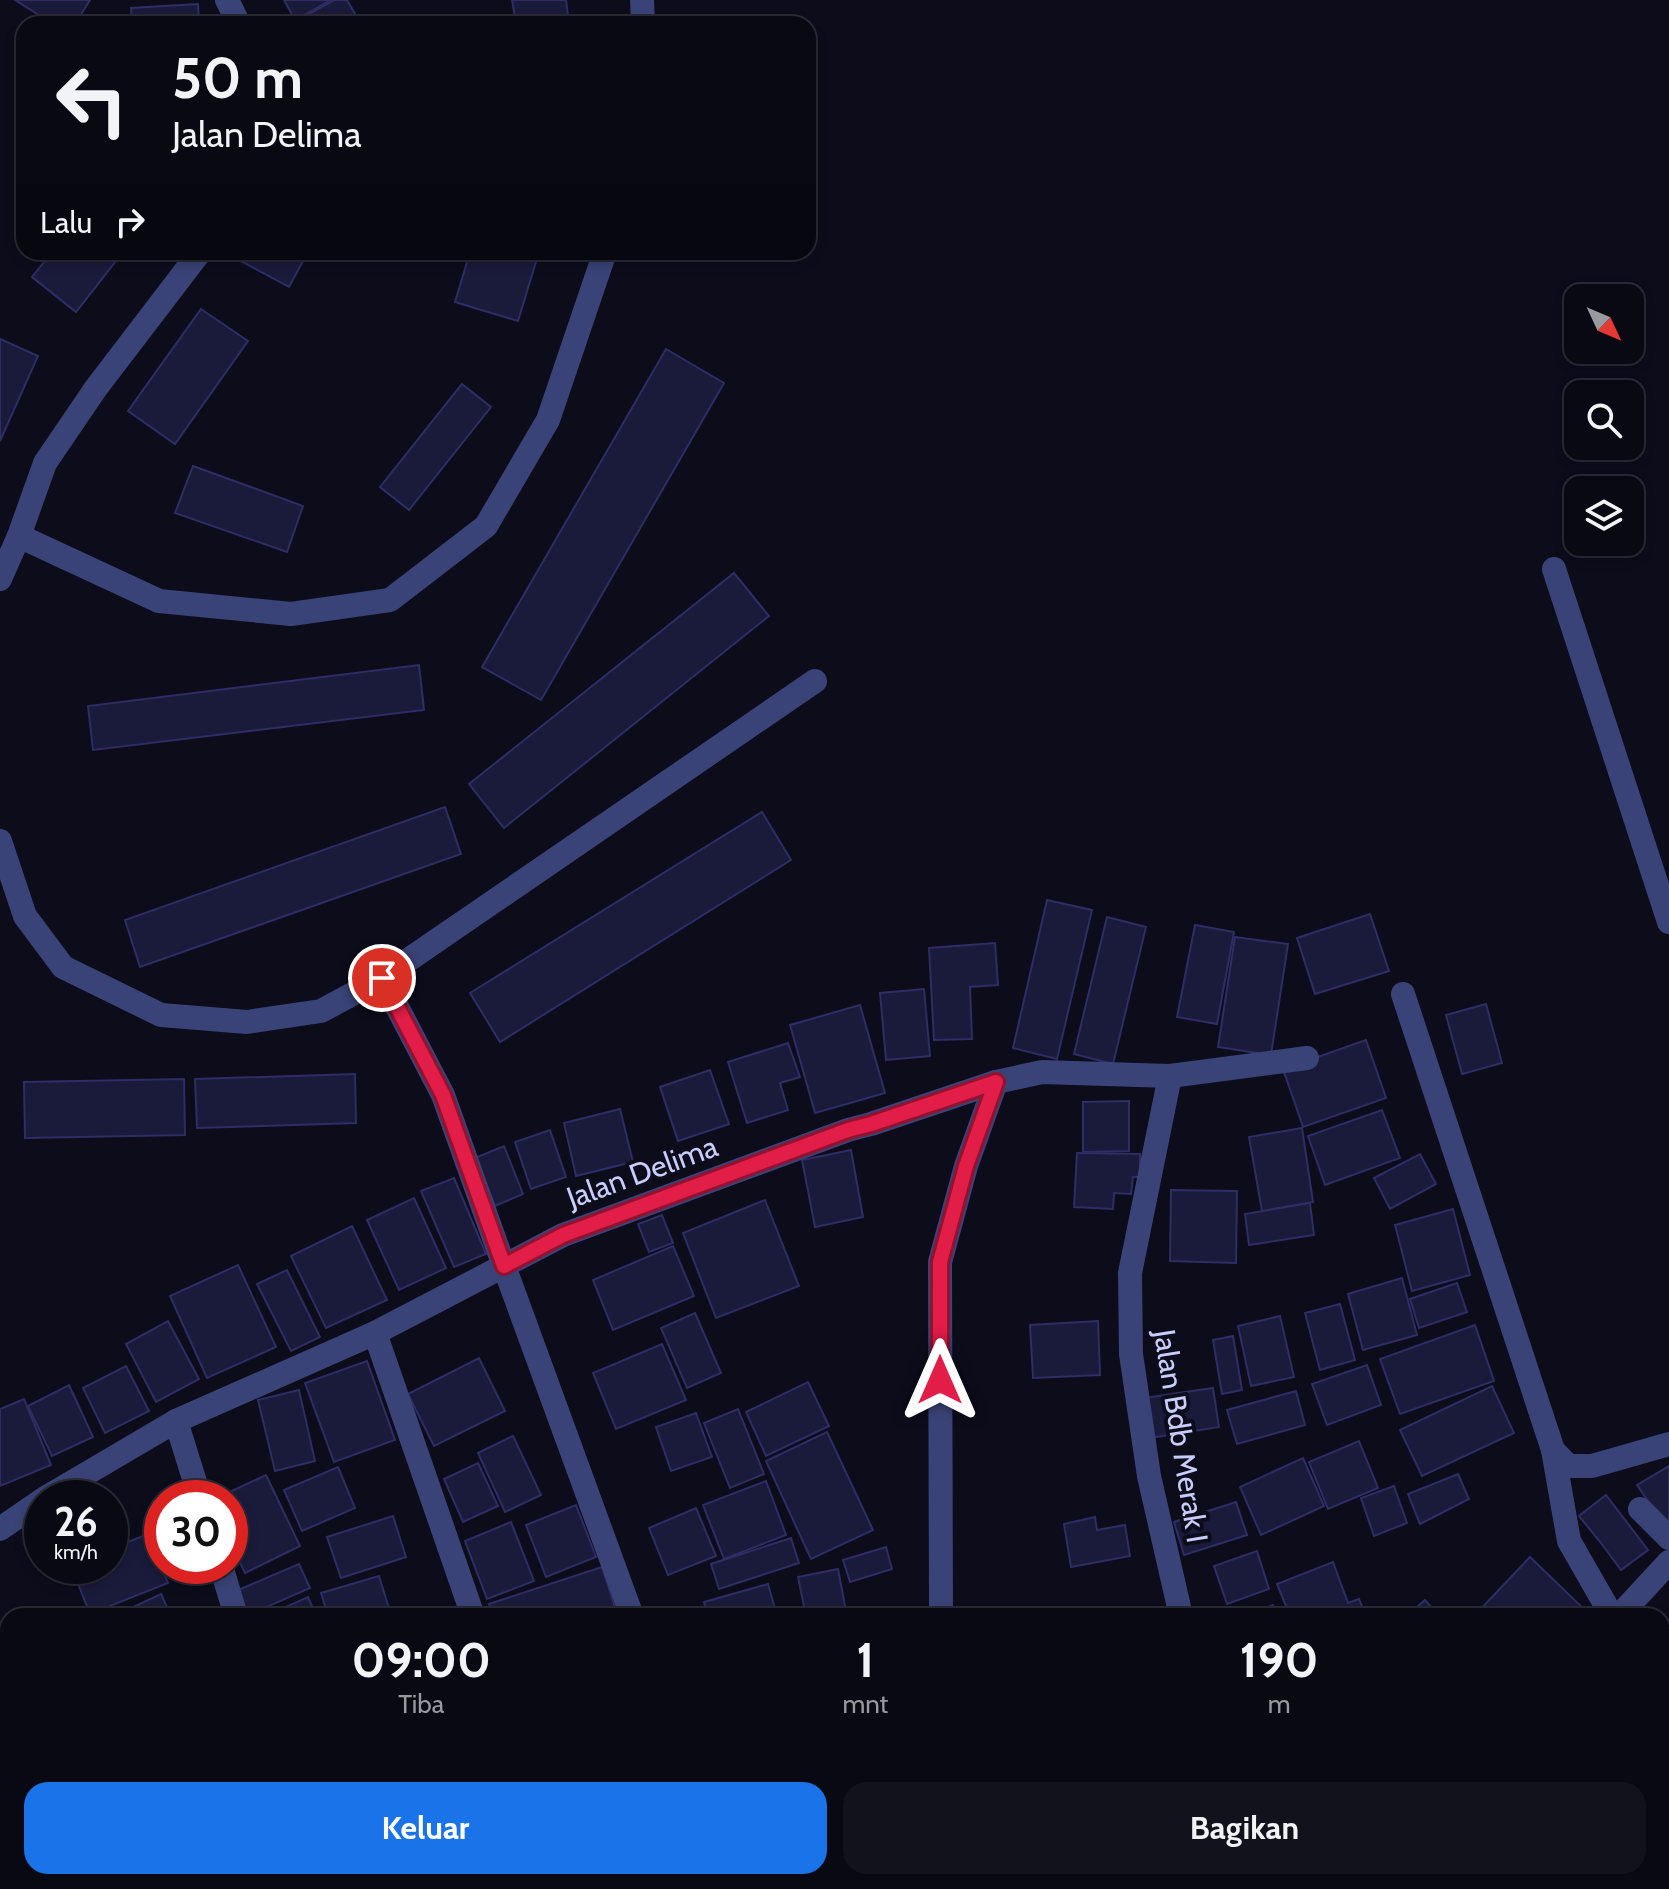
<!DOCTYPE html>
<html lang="id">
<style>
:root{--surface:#090914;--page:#12121d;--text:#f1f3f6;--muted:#999aa0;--line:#292a34;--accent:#1a73e8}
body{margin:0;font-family:Cabin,sans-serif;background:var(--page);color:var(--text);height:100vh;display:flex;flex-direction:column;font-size:30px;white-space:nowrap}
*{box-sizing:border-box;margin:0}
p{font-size:26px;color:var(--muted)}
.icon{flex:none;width:44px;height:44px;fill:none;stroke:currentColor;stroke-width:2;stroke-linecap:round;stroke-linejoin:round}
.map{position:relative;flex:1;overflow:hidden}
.details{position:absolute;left:0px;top:1608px;width:1670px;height:282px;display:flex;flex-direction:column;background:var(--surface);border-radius:24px 24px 0 0;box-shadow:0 4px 12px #0003,0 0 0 2px var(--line)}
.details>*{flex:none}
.banner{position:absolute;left:16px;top:16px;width:800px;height:244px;border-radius:24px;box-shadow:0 4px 12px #0003,0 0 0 2px var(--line);background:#090914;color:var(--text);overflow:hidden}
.needle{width:52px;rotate:134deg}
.tools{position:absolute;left:1564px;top:284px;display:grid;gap:16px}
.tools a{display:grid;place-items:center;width:80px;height:80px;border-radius:16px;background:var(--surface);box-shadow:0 4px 12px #0003,0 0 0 2px var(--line);font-size:40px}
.speed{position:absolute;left:24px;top:1480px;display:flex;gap:16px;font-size:40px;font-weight:700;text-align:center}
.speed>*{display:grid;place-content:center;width:104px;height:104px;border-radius:50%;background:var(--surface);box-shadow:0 4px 12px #0003,0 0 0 2px var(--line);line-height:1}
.speed small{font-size:20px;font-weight:400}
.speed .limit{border:12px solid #d22;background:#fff;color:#111}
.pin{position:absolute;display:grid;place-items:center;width:68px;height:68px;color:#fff;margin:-34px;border:4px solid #fff;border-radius:50%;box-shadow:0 2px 8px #0007}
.me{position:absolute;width:88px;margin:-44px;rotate:0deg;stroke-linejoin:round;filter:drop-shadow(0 0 6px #0008)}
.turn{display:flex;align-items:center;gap:28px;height:168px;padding:0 24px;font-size:36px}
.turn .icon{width:104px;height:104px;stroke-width:2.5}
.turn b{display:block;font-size:56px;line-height:68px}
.then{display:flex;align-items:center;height:76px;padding:0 24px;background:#0003;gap:16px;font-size:30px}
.eta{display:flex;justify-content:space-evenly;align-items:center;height:136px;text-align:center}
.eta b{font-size:48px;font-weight:700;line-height:56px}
.primary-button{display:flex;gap:16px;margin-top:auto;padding:16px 24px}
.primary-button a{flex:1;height:92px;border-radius:24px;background:var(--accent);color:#fff;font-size:32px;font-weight:700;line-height:92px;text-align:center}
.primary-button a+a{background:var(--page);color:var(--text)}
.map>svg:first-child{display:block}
.building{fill:#1a1a3b;stroke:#2e2d65;stroke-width:2}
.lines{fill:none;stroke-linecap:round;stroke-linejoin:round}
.minor{stroke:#3a4377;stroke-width:24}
.route-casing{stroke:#92132f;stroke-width:20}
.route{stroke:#e11d48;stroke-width:14}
.labels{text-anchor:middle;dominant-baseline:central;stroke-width:8;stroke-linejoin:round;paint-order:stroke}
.street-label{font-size:30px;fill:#cacdfb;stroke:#0c0c1b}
</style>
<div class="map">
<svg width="1669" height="1889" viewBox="0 0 1669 1889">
<rect width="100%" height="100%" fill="#0c0c1b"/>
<g class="building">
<path d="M15 0H90L75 24H53Z"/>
<path d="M284 0H331L295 20Z"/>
<path d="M334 0H347L361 24H297L296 21Z"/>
<path d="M512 0H566L569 24H516Z"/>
<path d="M198 4 199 24H132L131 8Z"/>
<path d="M52 252H123L76 312 32 277Z"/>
<path d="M241 252H308L289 287 237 259Z"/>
<path d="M470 252H539L518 321 455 302Z"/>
<path d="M201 309 248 341 175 444 128 411Z"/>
<path d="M0 339 38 356 0 441Z"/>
<path d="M666 349 724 383 541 700 482 667Z"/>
<path d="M462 384 491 407 409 510 380 487Z"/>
<path d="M193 466 303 506 287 552 175 513Z"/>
<path d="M734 573 769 616 504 828 469 784Z"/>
<path d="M419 665 424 710 93 750 88 706Z"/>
<path d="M445 807 461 854 140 967 125 920Z"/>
<path d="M762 812 791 860 500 1042 470 993Z"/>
<path d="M1047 900 1092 910 1057 1059 1013 1048Z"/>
<path d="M1370 914 1389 971 1315 994 1297 938Z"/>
<path d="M1107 917 1146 927 1113 1064 1074 1054Z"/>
<path d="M1195 925 1234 932 1217 1024 1177 1017Z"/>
<path d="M1235 937 1288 944 1271 1055 1218 1047Z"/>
<path d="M995 943 998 985 970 987 972 1039 934 1040 929 948Z"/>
<path d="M924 989 930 1056 886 1060 880 993Z"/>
<path d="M1486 1004 1502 1063 1462 1074 1446 1015Z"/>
<path d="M860 1005 885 1093 815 1113 790 1025Z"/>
<path d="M1366 1040 1386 1098 1303 1127 1283 1069Z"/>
<path d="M788 1043 800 1077 780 1083 788 1110 747 1123 728 1062Z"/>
<path d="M710 1070 729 1124 678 1141 660 1087Z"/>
<path d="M355 1074 356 1123 197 1128 195 1079Z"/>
<path d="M184 1079 185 1135 25 1138 24 1082Z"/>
<path d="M1129 1101V1151L1083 1152V1102Z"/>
<path d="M620 1109 633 1162 576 1176 564 1123Z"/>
<path d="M1382 1110 1400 1158 1325 1185 1308 1136Z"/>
<path d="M1302 1128 1313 1202 1262 1211 1249 1137Z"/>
<path d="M550 1130 566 1177 531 1189 515 1142Z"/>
<path d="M504 1146 523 1194 495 1206 475 1158Z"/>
<path d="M851 1150 863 1217 815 1227 802 1160Z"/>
<path d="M1077 1153 1140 1154V1177H1133L1131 1194 1114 1193 1113 1209 1074 1207Z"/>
<path d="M1420 1154 1436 1184 1390 1209 1374 1178Z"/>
<path d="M454 1178 486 1254 454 1267 421 1191Z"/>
<path d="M1171 1190 1237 1191 1236 1263 1170 1261Z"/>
<path d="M414 1198 446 1268 399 1290 367 1220Z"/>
<path d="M765 1200 799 1286 716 1318 683 1233Z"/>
<path d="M1310 1203 1314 1235 1249 1245 1245 1214Z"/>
<path d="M1453 1209 1470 1275 1412 1291 1395 1225Z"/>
<path d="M662 1215 673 1243 649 1252 638 1224Z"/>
<path d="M352 1226 387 1300 326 1328 291 1256Z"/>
<path d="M673 1246 694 1296 613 1330 593 1280Z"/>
<path d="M238 1265 276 1347 207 1378 170 1296Z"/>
<path d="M287 1270 320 1337 291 1351 257 1284Z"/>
<path d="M1402 1278 1417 1335 1363 1350 1348 1294Z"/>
<path d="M1457 1283 1467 1312 1419 1328 1410 1299Z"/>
<path d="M1340 1304 1355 1360 1320 1370 1305 1313Z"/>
<path d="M695 1313 721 1373 687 1388 661 1328Z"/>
<path d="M1280 1316 1294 1377 1251 1386 1238 1326Z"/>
<path d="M168 1321 199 1379 156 1402 126 1344Z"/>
<path d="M1098 1321 1100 1375 1033 1378 1030 1325Z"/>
<path d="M1475 1325 1494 1381 1400 1414 1380 1359Z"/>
<path d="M1233 1336 1242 1390 1222 1394 1213 1340Z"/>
<path d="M662 1344 686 1400 616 1429 593 1373Z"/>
<path d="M479 1358 505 1411 434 1446 408 1394Z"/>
<path d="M367 1361 395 1440 334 1462 305 1383Z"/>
<path d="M1367 1365 1381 1405 1327 1425 1312 1384Z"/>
<path d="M126 1366 149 1411 105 1433 83 1388Z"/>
<path d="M808 1382 829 1426 766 1456 746 1412Z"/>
<path d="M69 1385 93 1437 52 1456 28 1406Z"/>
<path d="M1492 1386 1514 1433 1422 1476 1400 1430Z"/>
<path d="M1213 1388 1219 1427 1150 1438 1144 1398Z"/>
<path d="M299 1390 315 1461 275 1471 258 1400Z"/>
<path d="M1296 1391 1305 1425 1237 1444 1227 1410Z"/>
<path d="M24 1399 51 1465 0 1486V1409Z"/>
<path d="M738 1409 764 1474 730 1488 704 1423Z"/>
<path d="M696 1413 712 1457 671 1471 656 1427Z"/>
<path d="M827 1432 873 1530 811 1559 766 1461Z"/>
<path d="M513 1436 541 1495 505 1512 478 1453Z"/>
<path d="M1359 1441 1378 1488 1328 1509 1309 1462Z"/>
<path d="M1303 1458 1324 1506 1261 1535 1240 1487Z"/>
<path d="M478 1463 498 1506 463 1522 444 1479Z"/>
<path d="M1669 1466V1523L1665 1526 1637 1485Z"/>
<path d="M338 1467 355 1508 302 1531 284 1490Z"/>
<path d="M1458 1474 1469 1499 1420 1524 1408 1494Z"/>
<path d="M266 1475 300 1546 245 1573 230 1542V1498H217Z"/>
<path d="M766 1481 786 1535 724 1559 703 1505Z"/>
<path d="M1394 1486 1407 1523 1374 1536 1361 1498Z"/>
<path d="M1606 1495 1648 1550 1621 1570 1601 1543 1579 1516Z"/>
<path d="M1236 1502 1247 1535 1184 1555 1174 1522Z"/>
<path d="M576 1505 596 1557 546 1577 526 1525Z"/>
<path d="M696 1508 716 1556 668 1575 649 1528Z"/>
<path d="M393 1516 406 1557 341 1578 327 1537Z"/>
<path d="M1095 1517 1097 1530 1125 1525 1130 1556 1071 1567 1064 1524Z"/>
<path d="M511 1522 534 1581 487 1599 465 1541Z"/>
<path d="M148 1534 168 1583 90 1614 71 1566H110V1549Z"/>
<path d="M791 1538 799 1563 719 1589 711 1564Z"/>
<path d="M886 1547 892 1569 850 1582 843 1560Z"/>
<path d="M1257 1551 1269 1589 1227 1604 1214 1566Z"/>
<path d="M1530 1557 1591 1616H1474Z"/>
<path d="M1333 1562 1348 1603 1359 1599 1366 1616H1290L1277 1584Z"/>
<path d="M299 1564 310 1588 246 1616 236 1591Z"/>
<path d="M602 1567 617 1614 611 1616H493L489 1604Z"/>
<path d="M838 1569 847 1616H806L798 1577Z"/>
<path d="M379 1576 391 1615 328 1616 321 1593Z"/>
<path d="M768 1584 777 1616H707L704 1602Z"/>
<path d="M161 1594 171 1616H114Z"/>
<path d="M308 1597 316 1616H266Z"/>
<path d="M1425 1600 1439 1616H1407Z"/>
<path d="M1273 1605 1279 1616H1249Z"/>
<path d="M4 1685 8 1694V1769L0 1772V1687Z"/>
<path d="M4 1774 8 1786V1828L0 1831V1775Z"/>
<path d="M1669 1780V1826L1663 1827 1662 1782Z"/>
<path d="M1669 1833V1889H1667L1662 1869V1835Z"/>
<path d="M109 1882H188L190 1889H111Z"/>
<path d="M194 1882H295L297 1889H196Z"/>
<path d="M418 1882H483L485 1889H420Z"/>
<path d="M497 1882H536L538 1887 530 1889H499Z"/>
<path d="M629 1882H691L694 1889H607Z"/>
<path d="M762 1882H817L818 1889H763Z"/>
<path d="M834 1882H870V1883L836 1889Z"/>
<path d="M1257 1882H1397L1374 1889H1259Z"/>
<path d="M1536 1882H1585L1587 1889H1538Z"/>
<path d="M1591 1882H1658L1660 1889H1593Z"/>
</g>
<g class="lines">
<g class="minor">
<path d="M227 0 239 24"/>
<path d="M642 0 643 24"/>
<path d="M19 536 159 601 291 614 390 600 486 526 548 420 605 252"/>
<path d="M1554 569 1669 922"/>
<path d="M0 579 19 536 45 463 96 388 200 252"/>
<path d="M0 841 25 916 63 967 161 1015 247 1022 321 1011 382 978"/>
<path d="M1403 994 1553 1450 1568 1466H1592L1669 1444"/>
<path d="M1170 1076 1130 1273 1131 1354 1149 1476 1181 1616"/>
<path d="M375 1333 473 1616"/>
<path d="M176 1421 200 1498"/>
<path d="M1553 1450 1569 1541 1612 1616"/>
<path d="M45 1498 176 1421 375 1333 563 1235 848 1130 871 1124 996 1082 1042 1072 1170 1076 1307 1058"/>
<path d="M1640 1509 1669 1538"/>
<path d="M0 1529 42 1500"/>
<path d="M221 1566 236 1616"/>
<path d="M632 1616 504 1266 443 1095 382 978 815 681"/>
<path d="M941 1616 940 1262 966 1166 996 1082"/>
<path d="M1619 1616 1669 1562"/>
<path d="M0 1636 8 1646"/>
<path d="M91 1882 93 1889"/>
<path d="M317 1882 319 1889"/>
<path d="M565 1882 567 1889"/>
<path d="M719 1882 721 1889"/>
<path d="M1238 1882 1240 1889"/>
<path d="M1434 1882 1436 1889"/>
<path d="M924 1889 941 1882"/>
</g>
</g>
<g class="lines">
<g class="route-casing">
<path id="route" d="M382 978 443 1095 504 1266 563 1235 848 1130 871 1124 996 1082 966 1166 940 1262V1380"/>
</g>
<use href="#route" class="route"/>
</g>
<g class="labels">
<g class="street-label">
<text transform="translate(642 1172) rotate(-20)">Jalan Delima</text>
<text transform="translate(1181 1436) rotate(81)">Jalan Bdb Merak I</text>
</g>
</g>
</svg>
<div class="tools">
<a><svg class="needle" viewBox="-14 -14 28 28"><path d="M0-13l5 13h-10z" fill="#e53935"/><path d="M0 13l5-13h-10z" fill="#999aa0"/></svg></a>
<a><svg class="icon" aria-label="search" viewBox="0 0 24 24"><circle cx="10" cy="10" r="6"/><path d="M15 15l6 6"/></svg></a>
<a><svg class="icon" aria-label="layers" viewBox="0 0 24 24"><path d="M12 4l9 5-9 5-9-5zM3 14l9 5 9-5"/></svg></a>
</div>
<div class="speed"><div>26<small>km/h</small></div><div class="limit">30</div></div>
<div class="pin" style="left:382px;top:978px;background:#d93025"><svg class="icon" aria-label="arrive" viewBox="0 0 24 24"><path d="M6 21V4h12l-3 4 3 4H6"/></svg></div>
<svg class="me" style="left:940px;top:1380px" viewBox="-20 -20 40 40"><path d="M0-17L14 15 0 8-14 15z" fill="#e11d48" stroke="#fff" stroke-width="4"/></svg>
<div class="banner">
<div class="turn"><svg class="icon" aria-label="left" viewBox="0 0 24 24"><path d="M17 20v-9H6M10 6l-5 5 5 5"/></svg><div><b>50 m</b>Jalan Delima</div></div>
<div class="then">Lalu<svg class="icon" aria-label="right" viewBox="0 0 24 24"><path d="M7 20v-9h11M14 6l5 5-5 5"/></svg></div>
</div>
<section class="details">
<div class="eta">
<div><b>09:00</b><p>Tiba</p></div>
<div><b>1</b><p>mnt</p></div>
<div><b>190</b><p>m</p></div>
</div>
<div class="primary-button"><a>Keluar</a><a>Bagikan</a></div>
</section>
</div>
